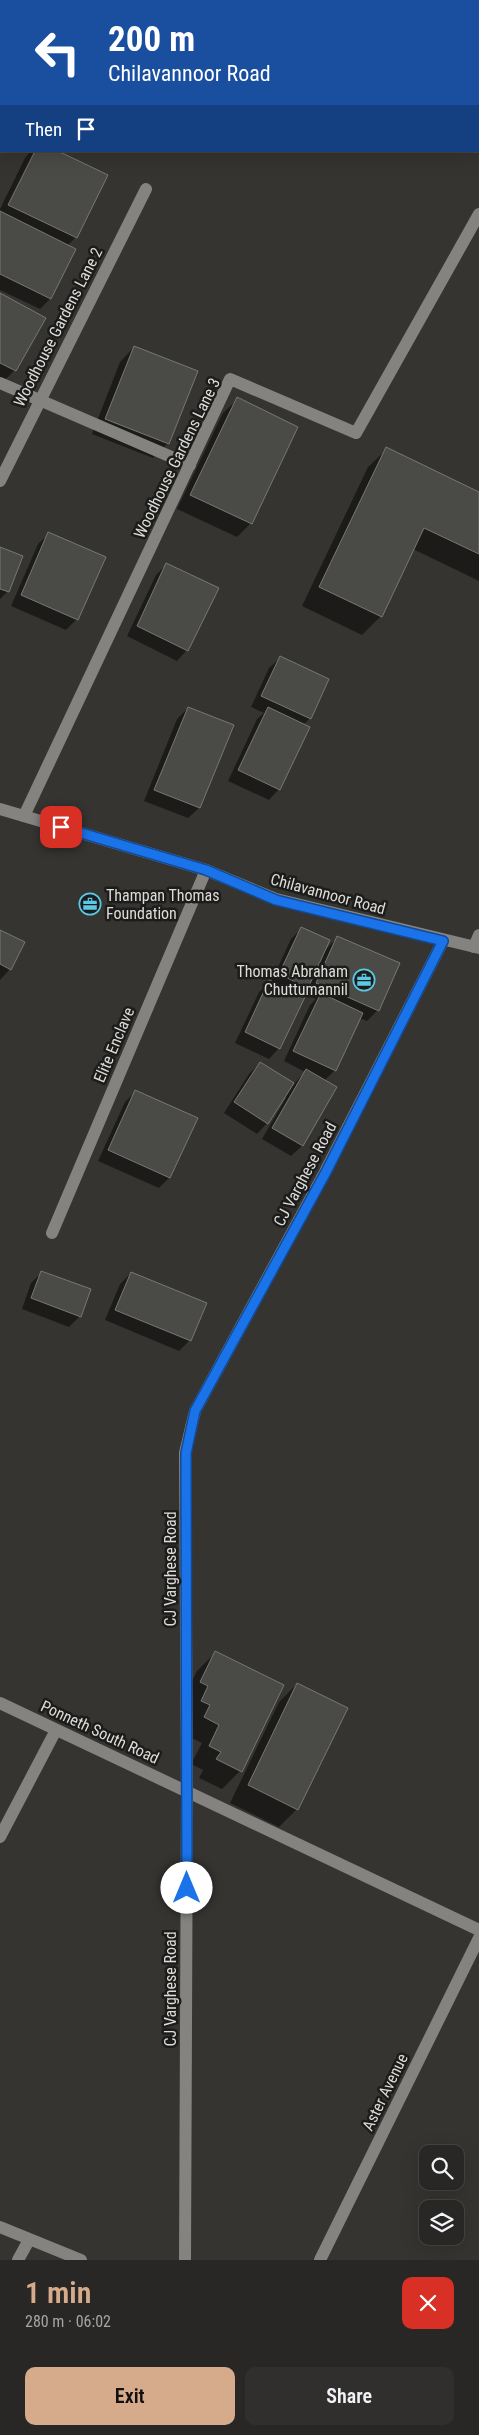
<!DOCTYPE html>
<meta charset="utf-8">
<style>
:root{--surface:#282725;--page:#302f2d;--text:#f1f3f6;--muted:#a5a5a7;--line:#444442;--accent:#d6ab8b}
body{margin:0;font-family:"Roboto Condensed",sans-serif;background:var(--page);color:var(--text);height:100vh;display:flex;flex-direction:column;font-size:19px;white-space:nowrap}
*{box-sizing:border-box;margin:0}
p{font-size:16px;color:var(--muted)}
.icon{flex:none;width:28px;height:28px;fill:none;stroke:currentColor;stroke-width:2;stroke-linecap:round;stroke-linejoin:round}
.map{position:relative;height:2260px;overflow:hidden}
.side{display:flex;flex-direction:column;background:var(--surface);flex:1}
.side>*{flex:none}
.guide{position:absolute;left:0px;top:0px;width:480px;height:152px;box-shadow:0 5px 20px #0002,0 0 0 1px var(--line);background:#1a4fa0;color:#fff;overflow:hidden}
.fabs{position:absolute;left:419px;top:2145px;display:grid;gap:10px}
.fabs a{display:grid;place-items:center;width:45px;height:45px;border-radius:10px;background:var(--surface);box-shadow:0 5px 20px #0002,0 0 0 1px var(--line);font-size:25px}
.pin{position:absolute;display:grid;place-items:center;width:42px;height:42px;color:#fff;margin:-21px;border-radius:10px;box-shadow:0 2px 8px #0006}
.me{position:absolute;width:55px;margin:-28px;rotate:0deg;stroke-linejoin:round;filter:drop-shadow(0 0 4px #0008)}
.turn{display:flex;align-items:center;gap:18px;height:105px;padding:0 25px;font-size:22px}
.turn .icon{width:65px;height:65px;stroke-width:2.5}
.turn b{display:block;font-size:35px;line-height:42px}
.then{display:flex;align-items:center;height:48px;padding:0 25px;background:#0003;gap:10px;font-size:19px}
.round{display:grid;place-items:center;flex:none;width:52px;height:52px;border-radius:10px;background:var(--page)}
.head{display:flex;align-items:center;justify-content:space-between;height:85px;padding:0 25px}
h1{font-size:30px;font-weight:600;line-height:38px;color:var(--accent)}
.button{display:flex;gap:10px;margin-top:auto;padding:10px 25px}
.button a{flex:1;height:58px;border-radius:10px;background:var(--accent);color:#111;font-size:20px;font-weight:600;line-height:58px;text-align:center}
.button a+a{background:var(--page);color:var(--text)}
.map>svg:first-child{display:block}
.shadow{fill:#0007}
.building{fill:#4a4b47;stroke:#777874}
.lines{fill:none;stroke-linecap:round;stroke-linejoin:round}
.minor{stroke:#84837f;stroke-width:12}
.tertiary{stroke:#84837f;stroke-width:12}
.route-casing{stroke:#114b97;stroke-width:12}
.route{stroke:#1a73e8;stroke-width:9}
.labels{text-anchor:middle;dominant-baseline:central;stroke-width:5;stroke-linejoin:round;paint-order:stroke}
.street-label{font-size:16px;fill:#dddcda;stroke:#1c1c1a}
.poi-label{font-size:16px;fill:#dddcda;stroke:#1c1c1a;text-anchor:start}
</style>
<div class="map">
<svg width="479" height="2260" viewBox="0 0 479 2260">
<rect width="100%" height="100%" fill="#353431"/>
<g class="shadow">
<path d="M31 151H56L76 237 67 246 74 249 50 299 40 309 0 290V209L25 158Z"/>
<path d="M0 294 15 370 4 381 0 379Z"/>
<path d="M134 347 168 443 153 458 92 434 120 362Z"/>
<path d="M238 399 251 523 237 537 177 509 223 413Z"/>
<path d="M387 449 479 493V581L413 549 381 616 362 635 302 606 368 467Z"/>
<path d="M49 534 77 619 66 630 11 606 38 544Z"/>
<path d="M0 548 8 591 0 599Z"/>
<path d="M166 565 187 650 177 661 127 636 156 575Z"/>
<path d="M280 658 327 680 310 718 303 725 279 789 269 800 228 781 257 719 264 713 251 707 269 668Z"/>
<path d="M188 708 232 725 199 808 188 818 144 801 177 719Z"/>
<path d="M302 928 324 951 338 937 378 1010 367 1021 359 1018 335 1070 324 1081 335 1088 302 1146 291 1156 262 1139 286 1098 284 1097 267 1123 257 1134 224 1113 249 1074 260 1063 293 1085 305 1072 284 1061 310 1005 316 999 306 994 311 983 299 996 279 1048 269 1059 235 1043 259 992 271 982 291 939Z"/>
<path d="M0 931 10 969 0 980Z"/>
<path d="M135 1092 169 1178 159 1188 98 1161 125 1102Z"/>
<path d="M42 1272 80 1316 69 1327 22 1309 31 1283Z"/>
<path d="M131 1273 190 1340 179 1351 105 1320 120 1284Z"/>
<path d="M215 1653 240 1771 222 1789 199 1778 203 1770 191 1764 202 1743 187 1736 182 1701 197 1671Z"/>
<path d="M297 1684V1809L279 1827 230 1803 279 1702Z"/>
</g>
<g class="building">
<path d="M35 151H58L108 175 77 238 8 205Z"/>
<path d="M0 211 76 249 51 299 0 274Z"/>
<path d="M0 293 46 318 16 371 0 363Z"/>
<path d="M134 346 198 371 169 444 105 419Z"/>
<path d="M237 397 298 427 252 524 190 495Z"/>
<path d="M386 447 479 492V554L424 528 382 617 319 587Z"/>
<path d="M48 532 106 557 78 620 21 595Z"/>
<path d="M0 547 23 556 9 592 0 589Z"/>
<path d="M166 563 219 588 188 651 137 626Z"/>
<path d="M280 656 329 679 311 719 261 696Z"/>
<path d="M188 707 234 725 200 808 154 790Z"/>
<path d="M268 707 310 727 280 790 238 770Z"/>
<path d="M301 927 330 940 308 988 279 974Z"/>
<path d="M0 930 25 942 11 970 0 964Z"/>
<path d="M337 936 400 963 379 1011 316 983Z"/>
<path d="M269 980 305 997 280 1049 245 1032Z"/>
<path d="M321 993 363 1013 336 1071 293 1051Z"/>
<path d="M260 1062 294 1083 268 1124 234 1102Z"/>
<path d="M306 1069 337 1087 303 1146 272 1128Z"/>
<path d="M135 1090 198 1118 170 1178 108 1150Z"/>
<path d="M41 1271 91 1289 81 1317 31 1298Z"/>
<path d="M131 1272 207 1303 191 1341 115 1310Z"/>
<path d="M215 1651 284 1685 242 1772 216 1759 221 1752 209 1746 219 1725 204 1717 210 1705 201 1701 208 1686 200 1682Z"/>
<path d="M297 1683 348 1708 298 1810 248 1785Z"/>
</g>
<g class="lines">
<g class="minor">
<path d="M0 383 190 465"/>
<path d="M0 481 146 189"/>
<path d="M24 816 230 379 356 433 479 214"/>
<path d="M474 947 479 935"/>
<path d="M52 1233 206 870"/>
<path d="M0 1703 479 1930"/>
<path d="M0 1837 56 1730"/>
<path d="M0 2227 81 2260"/>
<path d="M18 2260 29 2240"/>
<path d="M185 2260 187 1791 185 1453 195 1411 325 1172 443 941"/>
<path d="M320 2260 479 1938"/>
</g>
<path class="tertiary" d="M0 809 206 870 276 899 479 948"/>
</g>
<g class="lines">
<g class="route-casing">
<path id="route" d="M61 827 206 870 276 900 443 941 326 1172 195 1411 186 1453 187 1888"/>
</g>
<use href="#route" class="route"/>
</g>
<defs>
<g id="office-ring" transform="scale(1.125)"><circle r="9.5" fill="#1c1c1a" stroke="#5bc8e6" stroke-width="1.5"/><path d="M-6-3h4V-5.5h4V-3h4V5H-6ZM-1-4.5V-3h2v-1.5ZM-6 0V1H6V0Z" fill="#5bc8e6"/></g>
</defs>
<g fill-rule="evenodd">
<use href="#office-ring" x="90" y="904"/>
<use href="#office-ring" x="364" y="980"/>
</g>
<g class="labels">
<g class="street-label">
<text transform="translate(58 327) rotate(-63)">Woodhouse Gardens Lane 2</text>
<text transform="translate(177 458) rotate(-64)">Woodhouse Gardens Lane 3</text>
<text transform="translate(328 894) rotate(15)">Chilavannoor Road</text>
<text transform="translate(114 1045) rotate(-67)">Elite Enclave</text>
<text transform="translate(305 1174) rotate(-62)">CJ Varghese Road</text>
<text transform="translate(170 1569) rotate(-90)">CJ Varghese Road</text>
<text transform="translate(100 1732) rotate(25)">Ponneth South Road</text>
<text transform="translate(170 1989) rotate(-90)">CJ Varghese Road</text>
<text transform="translate(385 2092) rotate(-64)">Aster Avenue</text>
</g>
<g class="poi-label">
<text x="106" y="895">Thampan Thomas<tspan x="106" dy="18">Foundation</tspan></text>
<text x="348" y="971" text-anchor="end">Thomas Abraham<tspan x="348" dy="18">Chuttumannil</tspan></text>
</g>
</g>
</svg>
<div class="fabs">
<a><svg class="icon" aria-label="search" viewBox="0 0 24 24"><circle cx="10" cy="10" r="6"/><path d="M15 15l6 6"/></svg></a>
<a><svg class="icon" aria-label="layers" viewBox="0 0 24 24"><path d="M12 4l9 5-9 5-9-5zM3 14l9 5 9-5"/></svg></a>
</div>
<div class="pin" style="left:61px;top:827px;background:#d93025"><svg class="icon" aria-label="arrive" viewBox="0 0 24 24"><path d="M6 21V4h12l-3 4 3 4H6"/></svg></div>
<svg class="me" style="left:187px;top:1888px" viewBox="-20 -20 40 40"><circle r="19" fill="#fff"/><path d="M0-13L10 11 0 6-10 11z" fill="#1a73e8"/></svg>
<div class="guide">
<div class="turn"><svg class="icon" aria-label="left" viewBox="0 0 24 24"><path d="M17 20v-9H6M10 6l-5 5 5 5"/></svg><div><b>200 m</b>Chilavannoor Road</div></div>
<div class="then">Then<svg class="icon" aria-label="arrive" viewBox="0 0 24 24"><path d="M6 21V4h12l-3 4 3 4H6"/></svg></div>
</div>
</div>
<section class="side">
<div class="head"><div><h1>1 min</h1><p>280 m · 06:02</p></div><a class="round" style="background:#d93025;color:#fff"><svg class="icon" aria-label="close" viewBox="0 0 24 24"><path d="M6 6l12 12M18 6L6 18"/></svg></a></div>
<div class="button"><a>Exit</a><a>Share</a></div>
</section>
